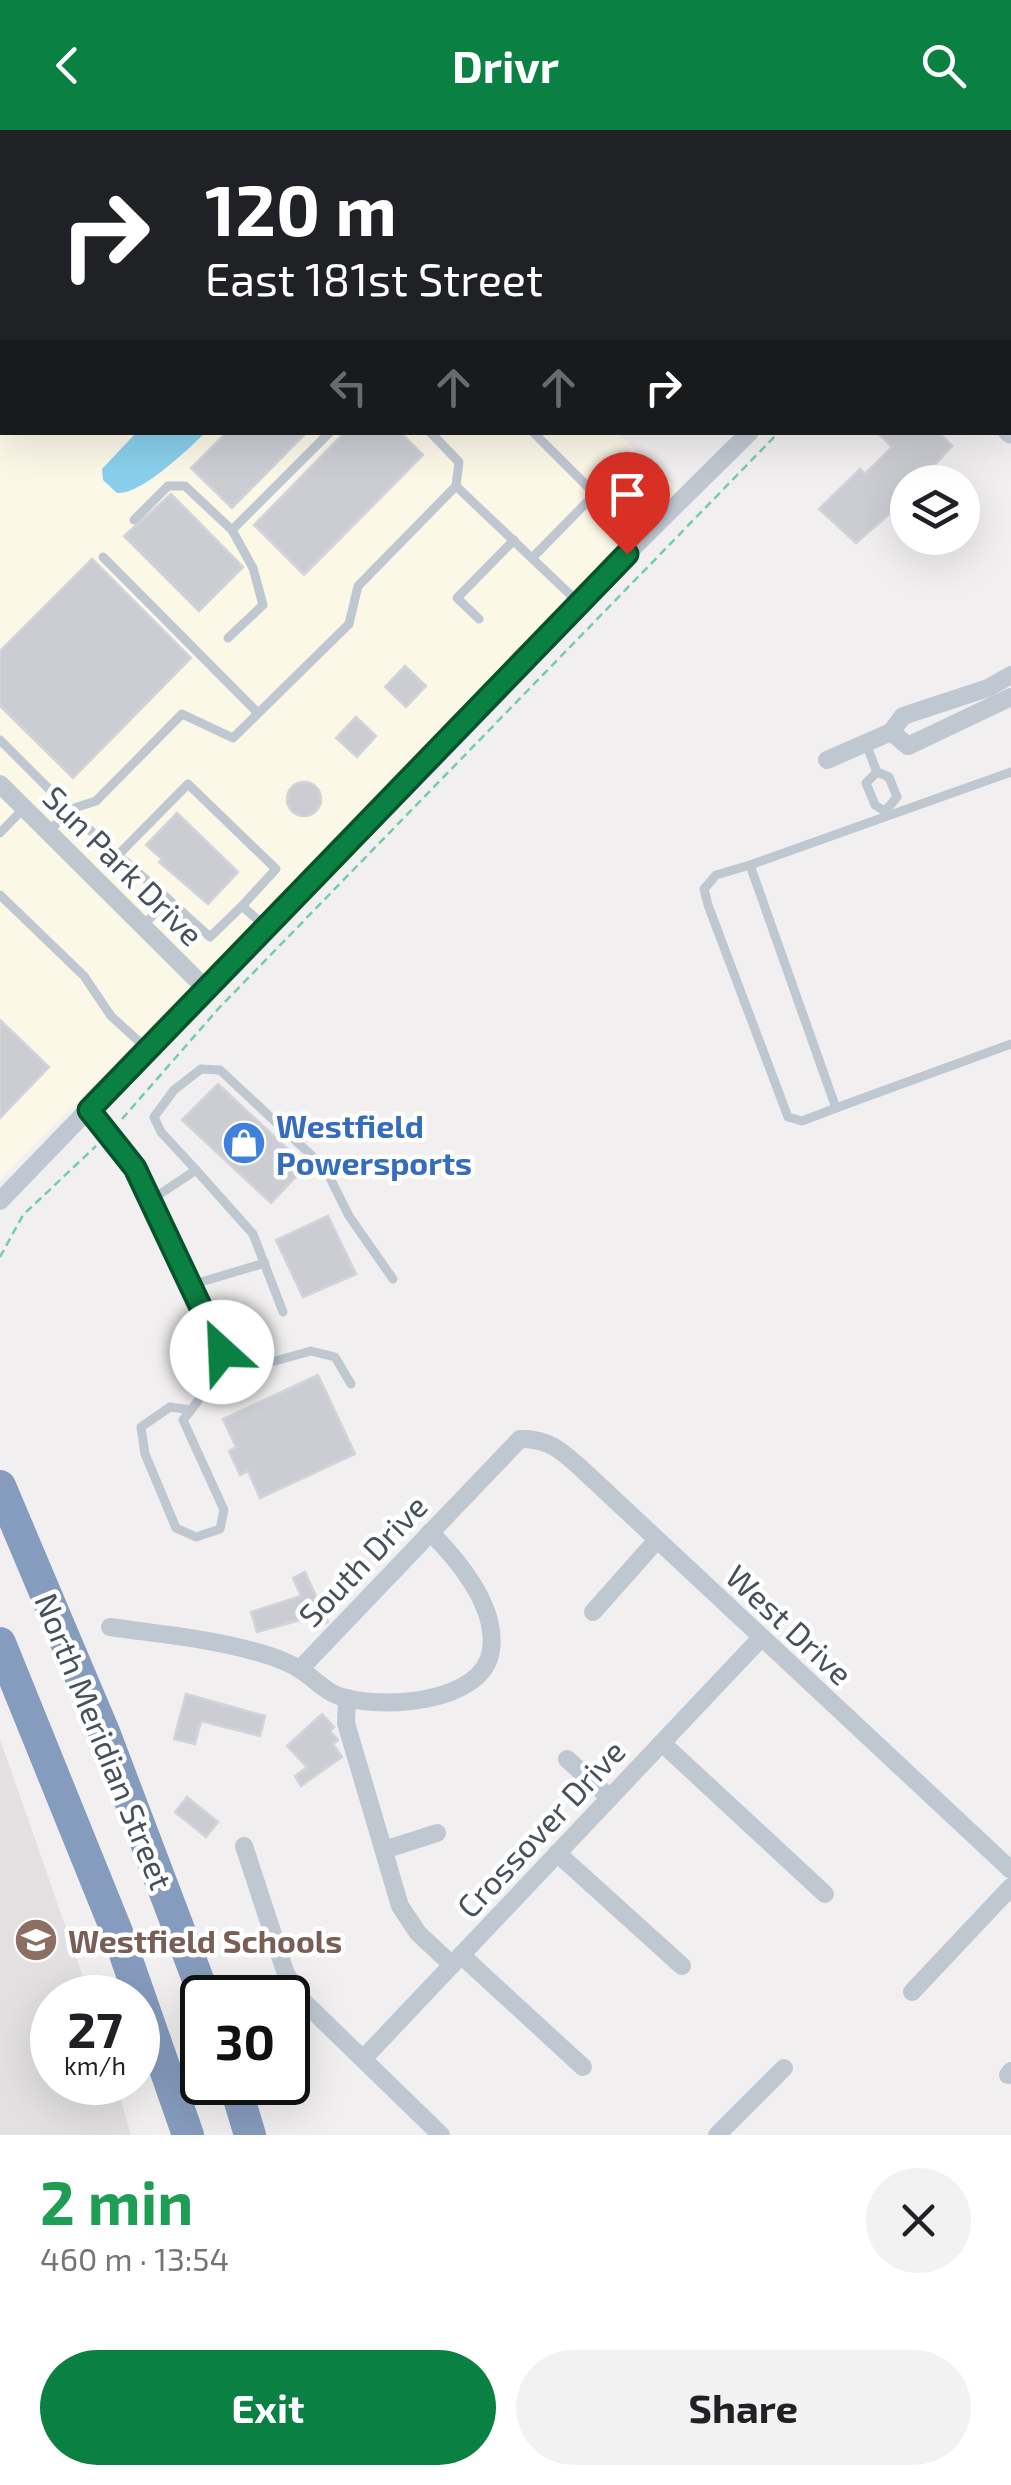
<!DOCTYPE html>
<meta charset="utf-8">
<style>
:root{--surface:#fff;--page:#f2f2f2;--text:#202124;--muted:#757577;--accent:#0b8043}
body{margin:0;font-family:"Exo 2",sans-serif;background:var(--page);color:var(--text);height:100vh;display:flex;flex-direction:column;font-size:38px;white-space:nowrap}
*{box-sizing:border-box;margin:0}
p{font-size:32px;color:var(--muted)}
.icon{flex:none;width:55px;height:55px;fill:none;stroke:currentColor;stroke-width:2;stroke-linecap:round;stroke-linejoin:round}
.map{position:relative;height:2005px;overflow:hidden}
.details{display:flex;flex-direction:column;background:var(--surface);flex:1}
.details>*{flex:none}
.hud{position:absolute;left:0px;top:0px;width:1012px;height:305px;box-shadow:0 10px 40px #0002;background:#202124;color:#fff;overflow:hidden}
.fabs{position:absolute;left:890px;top:335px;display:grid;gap:20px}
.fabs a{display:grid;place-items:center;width:90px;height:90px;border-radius:50%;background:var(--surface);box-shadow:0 10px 40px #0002;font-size:50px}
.speed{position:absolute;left:30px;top:1845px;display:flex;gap:20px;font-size:50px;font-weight:700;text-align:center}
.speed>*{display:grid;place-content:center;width:130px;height:130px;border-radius:50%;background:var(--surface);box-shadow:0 10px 40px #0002;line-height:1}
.speed small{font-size:25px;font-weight:400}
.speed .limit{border:5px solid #111;border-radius:15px;background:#fff;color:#111}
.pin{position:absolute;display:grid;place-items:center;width:85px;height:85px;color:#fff;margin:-102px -42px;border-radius:50% 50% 50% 0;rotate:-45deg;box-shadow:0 0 10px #0007}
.pin .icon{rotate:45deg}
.me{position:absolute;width:110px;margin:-55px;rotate:335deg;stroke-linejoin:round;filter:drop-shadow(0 0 8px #0008)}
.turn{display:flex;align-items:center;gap:35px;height:210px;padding:0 40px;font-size:45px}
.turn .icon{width:130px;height:130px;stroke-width:2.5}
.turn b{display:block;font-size:70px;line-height:85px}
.lanes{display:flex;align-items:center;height:95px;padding:0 40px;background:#0003;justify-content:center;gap:50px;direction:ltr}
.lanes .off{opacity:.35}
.round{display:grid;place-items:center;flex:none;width:105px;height:105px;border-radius:52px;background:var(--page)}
.headline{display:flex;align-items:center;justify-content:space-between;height:170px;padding:0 40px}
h1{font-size:60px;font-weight:700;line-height:75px;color:#1e9e55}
.cta{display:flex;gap:20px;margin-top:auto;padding:20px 40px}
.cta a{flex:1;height:115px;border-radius:60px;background:var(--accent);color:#fff;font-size:40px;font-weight:700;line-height:115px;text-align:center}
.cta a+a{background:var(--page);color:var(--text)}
header{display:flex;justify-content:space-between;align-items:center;height:130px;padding:0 40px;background:var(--accent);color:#fff;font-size:45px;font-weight:700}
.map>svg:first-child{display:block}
.commercial{fill:#fcf8e8}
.education{fill:#e2e0e1}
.water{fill:#89cfec}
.building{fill:#cbcdd3;stroke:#d3d4da;stroke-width:2.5}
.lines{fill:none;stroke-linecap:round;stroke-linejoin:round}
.path{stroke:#74cdaa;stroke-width:2.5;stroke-dasharray:8 5;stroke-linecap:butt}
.lane{stroke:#bfc7d1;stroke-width:9}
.street{stroke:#bfc7d1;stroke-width:18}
.secondary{stroke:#c1cad8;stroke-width:25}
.highway{stroke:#869cbe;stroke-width:32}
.route-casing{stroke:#07532c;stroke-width:25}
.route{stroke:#0b8043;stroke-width:18}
.labels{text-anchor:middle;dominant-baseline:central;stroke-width:9;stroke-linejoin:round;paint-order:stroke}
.street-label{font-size:32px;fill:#47505c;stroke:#fff}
.shop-label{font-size:32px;font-weight:bold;fill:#366cbe;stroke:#fff;text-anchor:start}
.education-label{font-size:32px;font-weight:bold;fill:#785e54;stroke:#fff;text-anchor:start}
</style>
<header><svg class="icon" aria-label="back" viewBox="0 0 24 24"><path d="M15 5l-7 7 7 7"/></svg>Drivr<svg class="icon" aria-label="search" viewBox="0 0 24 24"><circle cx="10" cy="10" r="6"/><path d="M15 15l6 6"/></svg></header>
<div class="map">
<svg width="1011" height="2005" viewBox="0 0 1011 2005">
<rect width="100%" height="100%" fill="#f1efef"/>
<path class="commercial" d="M0 0H406L2 2V302L617 303 681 362 0 1050Z"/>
<path class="education" d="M0 1609 90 1867 52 1868V1952L116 1953 131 2005H0Z"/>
<path class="water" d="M136 303V302L205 303C187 320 141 365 117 363L103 350 102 339Z"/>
<g class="building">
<path d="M227 302H307L232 378 191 338Z"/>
<path d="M345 302H400L423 325 304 445 254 395Z"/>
<path d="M877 302H939L952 316 919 352H908V364L894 380 856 413 819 379 860 339 865 344 892 317Z"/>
<path d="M171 364 243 437 199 481 124 406Z"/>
<path d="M92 429 191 528 73 648 0 576V521Z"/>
<path d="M405 536 426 556 406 577 385 557Z"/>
<path d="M356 587 376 606 357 627 336 608Z"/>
<circle cx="304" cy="669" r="17"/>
<path d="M177 683 238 742 208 774 159 732 162 729 146 715Z"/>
<path d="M0 890 49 937 0 988Z"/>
<path d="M218 954 306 1036 271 1073 182 990Z"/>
<path d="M328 1086 356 1144 303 1167 276 1110Z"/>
<path d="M318 1245 355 1324 260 1368 248 1341 240 1345 229 1321 236 1317 223 1289Z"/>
<path d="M305 1442 328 1492 316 1497 311 1487 257 1502 251 1482 301 1466 293 1448Z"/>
<path d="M186 1564 265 1586 260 1606 201 1591 195 1614 174 1609Z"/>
<path d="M322 1584 334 1597 330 1601 338 1610 333 1614 342 1627 301 1656 295 1646 307 1637 287 1616Z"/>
<path d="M187 1667 218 1692 206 1707 175 1682Z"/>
</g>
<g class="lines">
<g class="path">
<path d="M762 0 765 2"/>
<path d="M1010 173 1011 176"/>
<path d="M1010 219 1011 208"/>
<path d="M1010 233 1011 246"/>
<path d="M122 989 219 878 779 302"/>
<path d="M0 1127 23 1085 96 1016"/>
</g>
<g class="lane">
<path d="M430 302 459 332 456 356"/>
<path d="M134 390 168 356H185L232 400"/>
<path d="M103 427 258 583"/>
<path d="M532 428 595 364 533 302"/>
<path d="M479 489 457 468 514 410"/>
<path d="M228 508 263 475 253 438 232 400 330 302"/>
<path d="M0 610 96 706"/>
<path d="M866 614 877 642 889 647 897 667 887 679"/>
<path d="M877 642 866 653 875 675 889 684"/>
<path d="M1011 642 750 735 836 978 1011 914"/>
<path d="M48 702 71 679 96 671 182 584 233 608 349 494 358 456 456 356 577 471"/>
<path d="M0 703 24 678"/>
<path d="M750 735 716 745 704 759 708 775 788 987 802 991 836 978"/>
<path d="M0 765 84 846 111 886 146 918"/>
<path d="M168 769 118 725 188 654 276 739 242 776"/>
<path d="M143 796 168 769 210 807 242 776 266 797"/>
<path d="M196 1040 253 1104 283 1182"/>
<path d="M151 1070 196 1040 161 1002 154 987 174 960 201 939 220 940 325 1038 349 1086 393 1149"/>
<path d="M191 1155 265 1133"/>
<path d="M191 1280 170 1277 141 1297 145 1324 176 1398 196 1407 220 1399 224 1380 183 1290C202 1268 212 1249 222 1221L275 1231 311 1221 335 1227 351 1254"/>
</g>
<g class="street">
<path d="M1010 16 1011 15"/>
<path d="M1010 34 1011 33"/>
<path d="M891 602 908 616 1011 567"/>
<path d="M827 630 891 602 903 586 988 558 1011 545"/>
<path d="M0 654 206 859"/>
<path d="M89 980 121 1015 135 1038 226 1229"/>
<path d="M0 1071 578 472 750 302"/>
<path d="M593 1482 657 1410"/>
<path d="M110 1497C158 1504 207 1508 253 1521 268 1525 289 1532 302 1541 315 1549 324 1561 339 1566 380 1580 484 1574 491 1520 497 1476 458 1430 430 1402"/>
<path d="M300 1539 520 1309C550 1308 564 1323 585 1342L1011 1740"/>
<path d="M347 1568 346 1593 400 1776 418 1803 452 1835"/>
<path d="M662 1613 825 1764"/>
<path d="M567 1629 610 1668"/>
<path d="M244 1716 286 1844 303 1871 441 2005"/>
<path d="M384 1720 437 1703"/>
<path d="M557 1723 682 1836"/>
<path d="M461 1825 583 1937"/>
<path d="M912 1862 1011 1757"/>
<path d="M363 1929 761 1508"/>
<path d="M1008 1945 1011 1941"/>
<path d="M717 2005 784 1938"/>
</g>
<g class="secondary">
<path d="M722 0 730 2"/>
<path d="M1010 277 1011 278"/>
<path d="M1010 300 1011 301"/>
</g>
<g class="highway">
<path d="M0 1356 104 1602 205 1868"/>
<path d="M0 1513 119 1807 188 2005"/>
<path d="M234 1952 250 2005"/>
</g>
</g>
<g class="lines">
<g class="route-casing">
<path id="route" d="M222 1222 135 1038 89 980 627 424"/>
</g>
<use href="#route" class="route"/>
</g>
<defs>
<g id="shop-disc" transform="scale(2.25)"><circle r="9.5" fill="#3f7fe0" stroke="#fff"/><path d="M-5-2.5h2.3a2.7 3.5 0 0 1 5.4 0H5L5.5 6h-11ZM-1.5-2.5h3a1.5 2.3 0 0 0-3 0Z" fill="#fff"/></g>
<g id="school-disc" transform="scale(2.25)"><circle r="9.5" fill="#8d6e63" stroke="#fff"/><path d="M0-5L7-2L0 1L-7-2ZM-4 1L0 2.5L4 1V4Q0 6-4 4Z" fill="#fff"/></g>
</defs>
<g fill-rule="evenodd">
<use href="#shop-disc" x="244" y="1013"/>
<use href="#school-disc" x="36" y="1810"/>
</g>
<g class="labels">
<g class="street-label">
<text transform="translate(124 735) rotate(45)">Sun Park Drive</text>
<text transform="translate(362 1430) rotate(-46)">South Drive</text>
<text transform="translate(790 1494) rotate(43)">West Drive</text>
<text transform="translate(105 1611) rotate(68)">North Meridian Street</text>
<text transform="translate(540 1698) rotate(-47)">Crossover Drive</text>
</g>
<g class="shop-label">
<text x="276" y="995">Westfield<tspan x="276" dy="37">Powersports</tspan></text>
</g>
<g class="education-label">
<text x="68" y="1810">Westfield Schools</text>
</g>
</g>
</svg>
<div class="fabs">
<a><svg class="icon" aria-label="layers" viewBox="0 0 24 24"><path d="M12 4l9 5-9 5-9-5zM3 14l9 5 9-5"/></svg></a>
</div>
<div class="speed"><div>27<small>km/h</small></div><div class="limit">30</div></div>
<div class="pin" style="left:627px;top:424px;background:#d93025"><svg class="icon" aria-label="arrive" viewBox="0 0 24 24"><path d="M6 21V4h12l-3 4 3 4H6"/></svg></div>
<svg class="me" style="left:222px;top:1222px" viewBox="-20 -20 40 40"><circle r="19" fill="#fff"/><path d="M0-13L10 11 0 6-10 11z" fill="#0b8043"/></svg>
<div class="hud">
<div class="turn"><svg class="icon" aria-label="right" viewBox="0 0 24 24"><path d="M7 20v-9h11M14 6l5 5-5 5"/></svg><div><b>120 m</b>East 181st Street</div></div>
<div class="lanes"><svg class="icon off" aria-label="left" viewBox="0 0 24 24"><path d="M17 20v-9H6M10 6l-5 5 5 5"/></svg><svg class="icon off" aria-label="ahead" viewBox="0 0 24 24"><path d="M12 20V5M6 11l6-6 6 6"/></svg><svg class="icon off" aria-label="ahead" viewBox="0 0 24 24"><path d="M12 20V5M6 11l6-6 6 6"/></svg><svg class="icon" aria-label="right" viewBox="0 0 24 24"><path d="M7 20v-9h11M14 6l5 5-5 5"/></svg></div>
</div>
</div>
<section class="details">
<div class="headline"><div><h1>2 min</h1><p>460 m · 13:54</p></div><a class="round"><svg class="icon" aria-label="close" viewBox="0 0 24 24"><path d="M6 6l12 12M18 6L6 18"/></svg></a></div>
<div class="cta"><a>Exit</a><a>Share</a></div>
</section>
